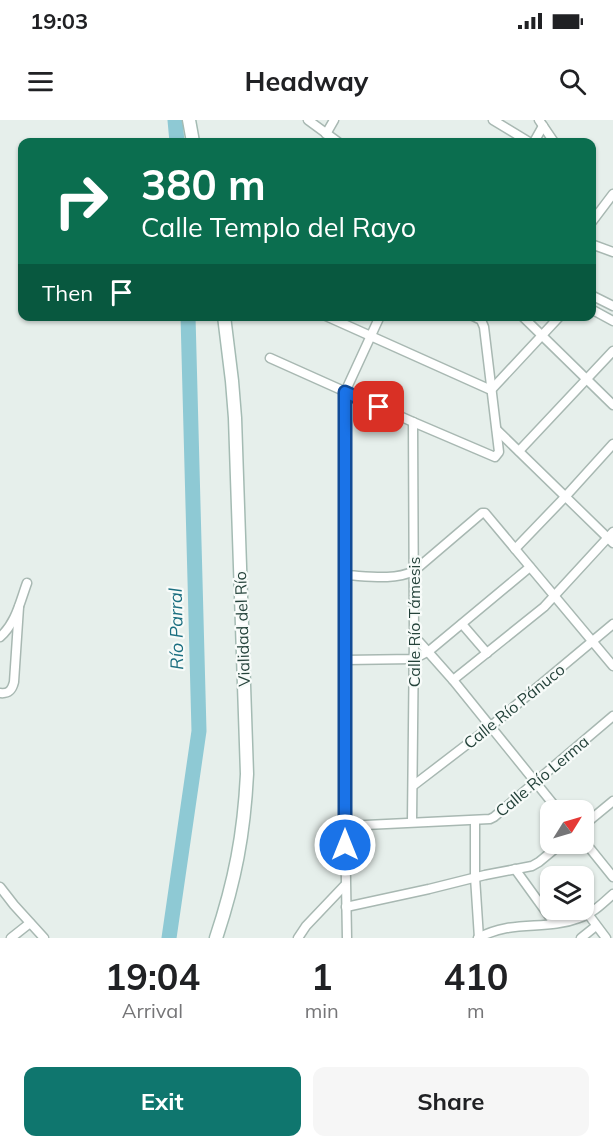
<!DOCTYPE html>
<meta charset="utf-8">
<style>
:root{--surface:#fff;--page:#f6f6f6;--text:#202124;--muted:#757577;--accent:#0f766e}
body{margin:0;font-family:Mulish,sans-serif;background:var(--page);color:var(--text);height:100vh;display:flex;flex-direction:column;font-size:22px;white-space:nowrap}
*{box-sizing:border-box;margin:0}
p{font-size:20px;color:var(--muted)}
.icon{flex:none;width:33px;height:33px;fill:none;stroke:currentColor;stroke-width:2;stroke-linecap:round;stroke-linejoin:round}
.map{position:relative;height:818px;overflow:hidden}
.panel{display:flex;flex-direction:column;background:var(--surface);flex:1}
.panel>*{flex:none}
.guide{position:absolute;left:18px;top:18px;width:578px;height:183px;border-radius:12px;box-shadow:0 2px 4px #0004;background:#0b6e4f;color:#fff;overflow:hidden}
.needle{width:39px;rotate:53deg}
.controls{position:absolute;left:540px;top:680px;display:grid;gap:12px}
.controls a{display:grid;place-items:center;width:54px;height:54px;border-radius:12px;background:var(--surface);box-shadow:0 2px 4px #0004;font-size:30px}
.pin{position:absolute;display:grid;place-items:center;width:51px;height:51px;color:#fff;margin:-26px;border-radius:12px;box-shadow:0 3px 9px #0006}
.me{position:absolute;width:66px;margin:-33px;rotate:0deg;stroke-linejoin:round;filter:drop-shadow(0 0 4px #0008)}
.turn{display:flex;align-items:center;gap:21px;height:126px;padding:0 24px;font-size:27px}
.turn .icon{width:78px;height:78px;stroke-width:2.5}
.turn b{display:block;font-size:42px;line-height:51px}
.then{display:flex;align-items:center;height:57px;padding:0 24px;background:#0003;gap:12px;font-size:22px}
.eta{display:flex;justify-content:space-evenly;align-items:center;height:102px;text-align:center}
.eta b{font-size:36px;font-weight:700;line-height:42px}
.cta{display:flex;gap:12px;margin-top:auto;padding:12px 24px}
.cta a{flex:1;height:69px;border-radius:12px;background:var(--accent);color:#fff;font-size:24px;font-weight:700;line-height:69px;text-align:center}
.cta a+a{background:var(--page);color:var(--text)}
.status{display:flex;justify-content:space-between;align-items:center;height:42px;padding:0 30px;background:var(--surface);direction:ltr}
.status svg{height:16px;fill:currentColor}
header{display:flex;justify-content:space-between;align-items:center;height:78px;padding:0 24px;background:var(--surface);font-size:27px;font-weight:700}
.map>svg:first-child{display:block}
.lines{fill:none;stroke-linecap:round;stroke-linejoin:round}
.river{stroke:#8ec9d4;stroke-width:15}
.minor-casing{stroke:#a8b8b2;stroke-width:11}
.secondary-casing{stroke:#a4bbb3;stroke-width:15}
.minor{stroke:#fff;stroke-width:8}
.secondary{stroke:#fff;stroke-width:12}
.route-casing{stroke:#114b97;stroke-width:15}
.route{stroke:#1a73e8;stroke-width:10}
.labels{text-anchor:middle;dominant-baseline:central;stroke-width:4.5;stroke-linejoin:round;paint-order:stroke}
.street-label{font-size:16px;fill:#24423a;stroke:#f7fbf9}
.water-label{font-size:18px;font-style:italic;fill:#1c6f80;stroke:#f7fbf9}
</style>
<div class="status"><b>19:03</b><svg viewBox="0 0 49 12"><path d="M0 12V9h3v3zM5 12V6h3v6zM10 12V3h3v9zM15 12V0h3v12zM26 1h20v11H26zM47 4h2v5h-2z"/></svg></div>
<header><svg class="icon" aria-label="menu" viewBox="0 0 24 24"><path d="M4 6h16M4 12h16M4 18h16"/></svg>Headway<svg class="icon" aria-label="search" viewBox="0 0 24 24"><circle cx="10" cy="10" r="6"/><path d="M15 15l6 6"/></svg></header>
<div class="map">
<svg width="613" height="818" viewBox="0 0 613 818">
<rect width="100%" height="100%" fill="#e6efeb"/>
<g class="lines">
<g class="river">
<path d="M175 0 177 22"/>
<path d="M169 818 199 611 188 196"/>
</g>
<g class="minor-casing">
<g id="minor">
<path d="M308 0 338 22"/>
<path d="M493 0 529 22"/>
<path d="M539 0 554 22"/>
<path d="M326 14 334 0"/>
<path d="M534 22 543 6"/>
<path d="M591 103 613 74"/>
<path d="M591 124 613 132"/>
<path d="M591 175 613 186"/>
<path d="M591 189 613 201"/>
<path d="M326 196 491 270 560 196"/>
<path d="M522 196 613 285"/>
<path d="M270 238 413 302 495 337 499 332 484 207 481 200 473 196"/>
<path d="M497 310 613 423"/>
<path d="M519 331 613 231"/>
<path d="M515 429 565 377 613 324"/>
<path d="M344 455C367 456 393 461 414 451L482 393H485L613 546"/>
<path d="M462 504 487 533"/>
<path d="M414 516 453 560 558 690"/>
<path d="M0 517C16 503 20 482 27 463"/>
<path d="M345 540 414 539 429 531 530 447"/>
<path d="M453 560 544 487 613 412"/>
<path d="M0 573C9 574 12 570 14 562L19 487"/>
<path d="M414 665 491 606 613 504"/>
<path d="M475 701V757L479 818"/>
<path d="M412 702 414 516 413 302"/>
<path d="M584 705 613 681"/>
<path d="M345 706 490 699 494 697 613 596"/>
<path d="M584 721 613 757"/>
<path d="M515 749 554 803"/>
<path d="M0 767 14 785 44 818"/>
<path d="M346 787 429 769 485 755 532 746 539 742 562 723"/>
<path d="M588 794 606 818"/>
<path d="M11 818 30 803"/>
<path d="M298 818 306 806 345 765"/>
<path d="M347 818 345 706 344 277 345 272 380 196"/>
<path d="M478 818C513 799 545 811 579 798 592 794 603 783 613 774"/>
<path d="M581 818 596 806"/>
</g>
</g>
<g class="secondary-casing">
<g id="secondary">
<path d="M189 0 193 22"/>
<path d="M216 818C235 761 244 714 247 654L235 298 232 261 224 196"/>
</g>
</g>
<use href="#minor" class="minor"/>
<use href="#secondary" class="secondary"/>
</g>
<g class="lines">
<g class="route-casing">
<path id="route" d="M345 725V272L379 287"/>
</g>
<use href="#route" class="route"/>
</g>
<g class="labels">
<g class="street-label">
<text transform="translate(414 502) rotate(-90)">Calle Río Támesis</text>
<text transform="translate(242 509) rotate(-92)">Vialidad del Río</text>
<text transform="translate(514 586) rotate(-39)">Calle Río Pánuco</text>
<text transform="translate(542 656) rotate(-40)">Calle Río Lerma</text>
</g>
<g class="water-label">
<text transform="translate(176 509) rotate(-91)">Río Parral</text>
</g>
</g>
</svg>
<div class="controls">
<a><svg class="needle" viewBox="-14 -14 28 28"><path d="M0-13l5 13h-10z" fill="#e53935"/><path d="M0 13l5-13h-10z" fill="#757577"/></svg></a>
<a><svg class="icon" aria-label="layers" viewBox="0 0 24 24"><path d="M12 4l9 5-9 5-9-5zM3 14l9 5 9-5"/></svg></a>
</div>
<div class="pin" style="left:379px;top:287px;background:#d93025"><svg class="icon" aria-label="arrive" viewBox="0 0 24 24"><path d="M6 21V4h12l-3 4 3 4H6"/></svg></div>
<svg class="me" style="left:345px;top:725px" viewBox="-20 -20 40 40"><circle r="17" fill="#1a73e8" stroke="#fff" stroke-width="3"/><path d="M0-11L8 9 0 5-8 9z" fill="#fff"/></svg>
<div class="guide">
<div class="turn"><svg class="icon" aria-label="right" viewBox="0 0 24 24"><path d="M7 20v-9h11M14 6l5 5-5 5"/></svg><div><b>380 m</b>Calle Templo del Rayo</div></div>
<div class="then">Then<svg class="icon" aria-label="arrive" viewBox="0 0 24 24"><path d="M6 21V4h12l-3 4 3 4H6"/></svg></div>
</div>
</div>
<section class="panel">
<div class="eta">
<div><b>19:04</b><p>Arrival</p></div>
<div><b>1</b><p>min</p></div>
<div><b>410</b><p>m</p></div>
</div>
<div class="cta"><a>Exit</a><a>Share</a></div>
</section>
